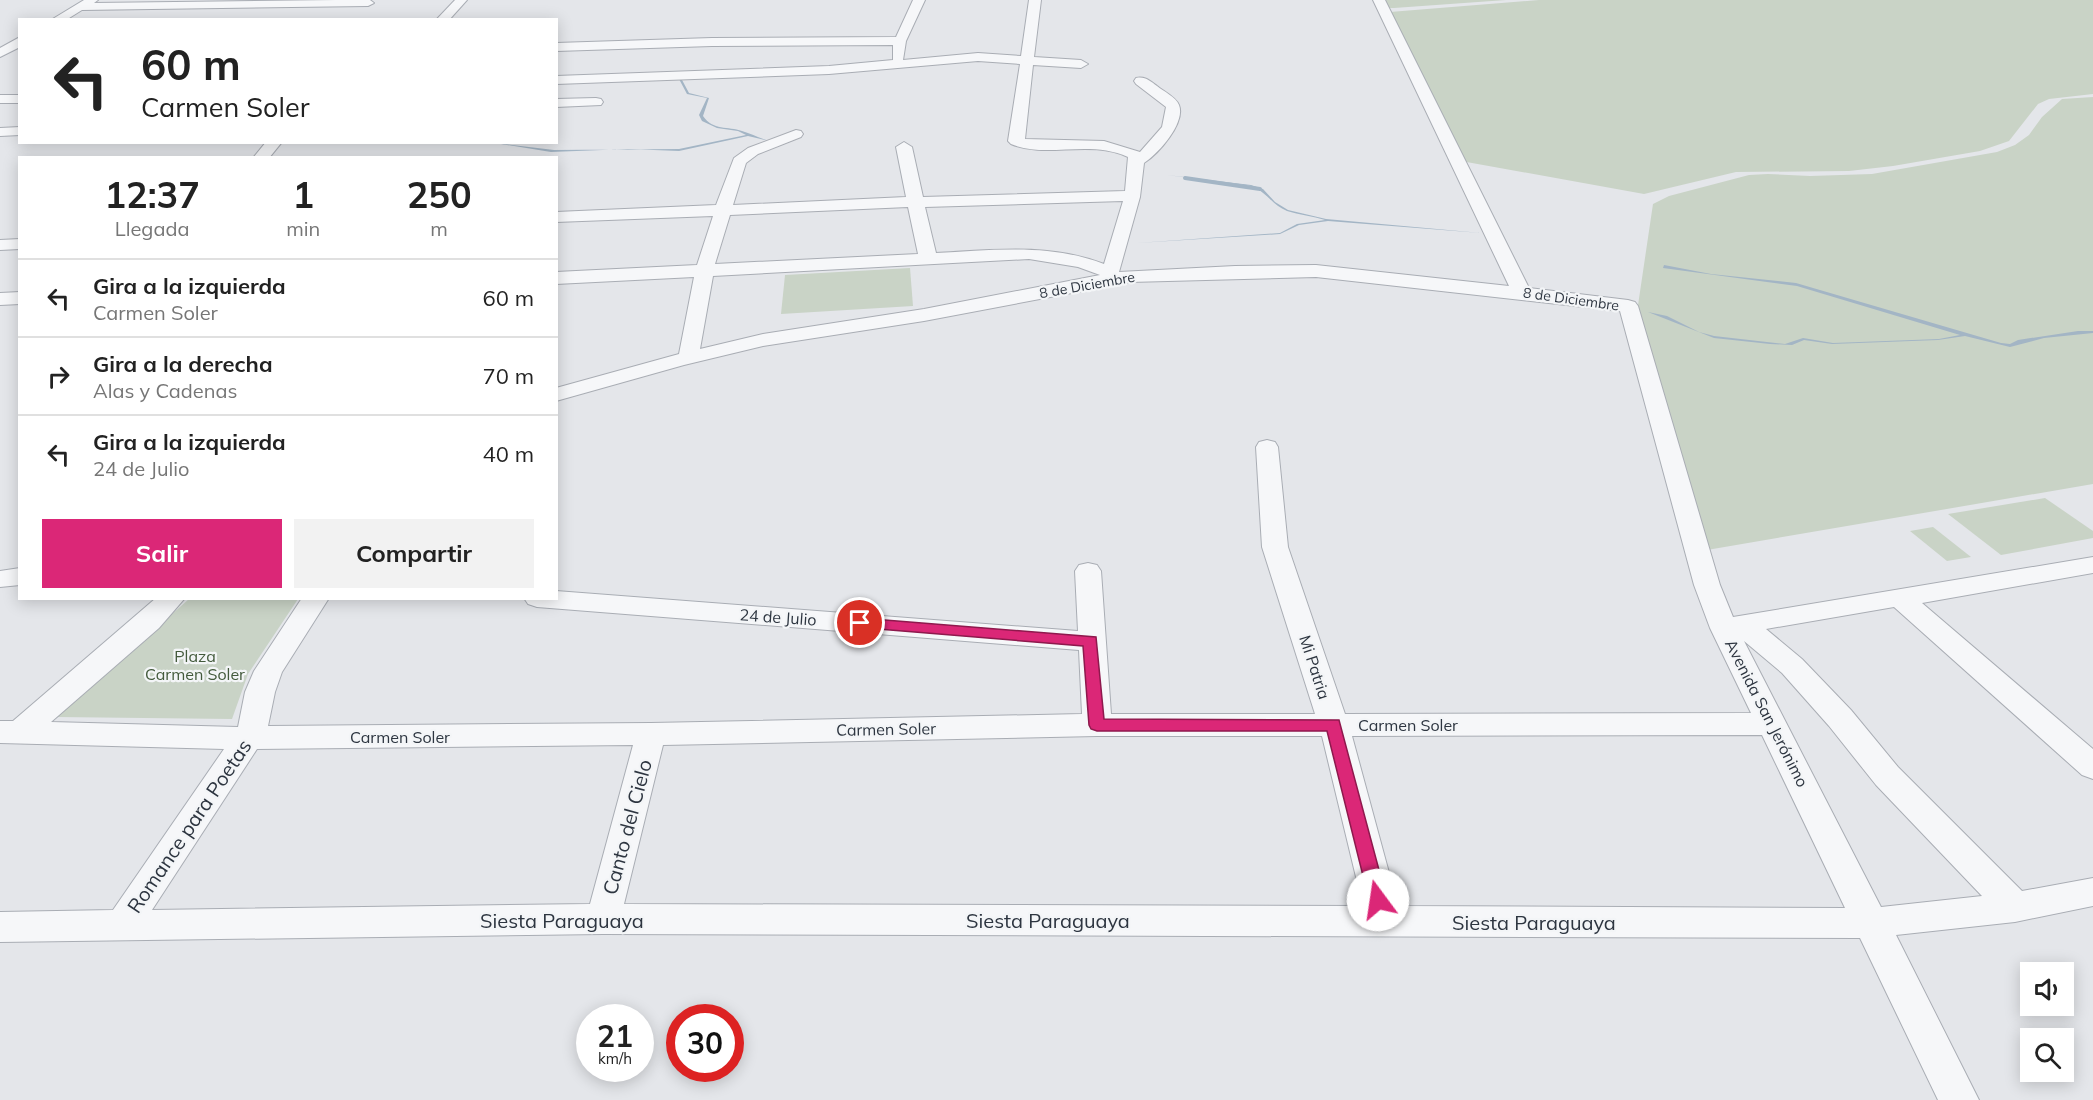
<!DOCTYPE html>
<html lang="es">
<meta charset="utf-8">
<style>
:root{--surface:#fff;--page:#f2f2f2;--text:#222;--muted:#767676;--line:#e0e0e0;--accent:#db2777}
body{margin:0;font-family:Mulish,sans-serif;background:var(--page);color:var(--text);height:100vh;display:flex;flex-direction:column;font-size:22px;white-space:nowrap}
*{box-sizing:border-box;margin:0}
p{font-size:20px;color:var(--muted)}
.icon{flex:none;width:33px;height:33px;fill:none;stroke:currentColor;stroke-width:2;stroke-linecap:round;stroke-linejoin:round}
.map{position:relative;flex:1;overflow:hidden}
.panel{position:absolute;left:18px;top:156px;width:540px;height:444px;display:flex;flex-direction:column;background:var(--surface);border-radius:0px;box-shadow:0 3px 15px #0003}
.panel>*{flex:none}
.banner{position:absolute;left:18px;top:18px;width:540px;height:126px;border-radius:0px;box-shadow:0 3px 15px #0003;background:#fff;color:var(--text);overflow:hidden}
.tools{position:absolute;left:2020px;top:962px;display:grid;gap:12px}
.tools a{display:grid;place-items:center;width:54px;height:54px;border-radius:0px;background:var(--surface);box-shadow:0 3px 15px #0003;font-size:30px}
.speed{position:absolute;left:576px;top:1004px;display:flex;gap:12px;font-size:30px;font-weight:700;text-align:center}
.speed>*{display:grid;place-content:center;width:78px;height:78px;border-radius:50%;background:var(--surface);box-shadow:0 3px 15px #0003;line-height:1}
.speed small{font-size:15px;font-weight:400}
.speed .limit{border:9px solid #d22;background:#fff;color:#111}
.pin{position:absolute;display:grid;place-items:center;width:51px;height:51px;color:#fff;margin:-26px;border:3px solid #fff;border-radius:50%;box-shadow:0 2px 6px #0007}
.me{position:absolute;width:66px;margin:-33px;rotate:346deg;stroke-linejoin:round;filter:drop-shadow(0 0 4px #0008)}
.turn{display:flex;align-items:center;gap:21px;height:126px;padding:0 24px;font-size:27px}
.turn .icon{width:78px;height:78px;stroke-width:2.5}
.turn b{display:block;font-size:42px;line-height:51px}
.eta{display:flex;justify-content:space-evenly;align-items:center;height:102px;text-align:center}
.eta b{font-size:36px;font-weight:700;line-height:42px}
.action{display:flex;gap:12px;margin-top:auto;padding:12px 24px}
.action a{flex:1;height:69px;border-radius:0px;background:var(--accent);color:#fff;font-size:24px;font-weight:700;line-height:69px;text-align:center}
.action a+a{background:var(--page);color:var(--text)}
ul{padding:0;list-style:none}
li{display:flex;align-items:center;gap:18px;height:78px;padding:0 24px;border-top:2px solid var(--line)}
li div{flex:1}
li b{display:block;font-size:22px}
li em{font-style:normal}
.map>svg:first-child{display:block}
.green{fill:#c9d3c6}
.water{fill:#a3b5c5}
.lines{fill:none;stroke-linecap:round;stroke-linejoin:round}
.stream{stroke:#a3b5c5;stroke-width:4}
.minor-casing{stroke:#a9adb4;stroke-width:2}
.minor{fill:#f6f7f9;fill-rule:evenodd}
.route{fill:#db2777;stroke:#8e194d;stroke-width:1.5}
.labels{text-anchor:middle;dominant-baseline:central;stroke-width:4.5;stroke-linejoin:round;paint-order:stroke}
.far-street-label{font-size:14px;fill:#2d3540;stroke:#f3f5f7}
.street-label{font-size:16px;fill:#2d3540;stroke:#f3f5f7}
.park-label{font-size:16px;fill:#435a3c;stroke:#f3f5f7}
.near-street-label{font-size:20px;fill:#2d3540;stroke:#f3f5f7}
</style>
<div class="map">
<svg width="2093" height="1100" viewBox="0 0 2093 1100">
<rect width="100%" height="100%" fill="#e4e6ea"/>
<g class="green">
<path d="M1382 0H1506L1394 8H1387Z"/>
<path d="M1539 0H2093V94L2049 99 2038 104 2009 141 1980 151 1893 166 1849 171 1736 172 1644 194 1461 161 1390 12Z"/>
<path d="M2093 97V484L1707 550 1637 312 1653 204 1669 196 1749 175 1768 174 1810 176 1872 174 1997 152 2015 145 2029 135 2042 117 2062 99Z"/>
<path d="M910 268 913 306 781 314 785 275Z"/>
<path d="M2045 498 2093 531V538L2001 555 1948 514Z"/>
<path d="M1933 527 1971 557 1947 561 1910 531Z"/>
<path d="M189 599H298L248 674 232 719 56 717Z"/>
</g>
<g class="water">
<path d="M681 78 689 93 709 98 703 116C713 131 728 126 742 131 752 134 759 138 769 141L748 136 679 151 628 149 551 152 495 143 554 150 679 149 746 135 738 131 717 128 702 121 699 115 707 98 687 94 679 79Z"/>
<path d="M1167 175 1251 185 1263 189 1275 202 1288 210 1326 219 1481 233 1328 221 1299 225 1280 234 1137 243 1280 233 1297 224 1325 220C1313 216 1299 215 1287 211 1272 205 1266 191 1251 186Z"/>
<path d="M1664 265 1711 274 1796 283 2001 343 2010 344 2018 340 2078 331H2093V333L2044 338 2010 347 1965 336 1938 340 1832 344 1804 340 1792 345 1770 344 1714 338 1648 312 1667 316 1699 332 1714 336 1785 344 1803 338 1833 343 1939 339 1960 335 1797 286 1663 268Z"/>
</g>
<g class="lines">
<path class="stream" d="M1185 178 1260 189"/>
<g class="minor-casing">
<g id="minor">
<path d="M84 0H98L94 3 336 0H370L374 3 368 6 82 10 66 20H51Z"/>
<path d="M455 0H467L449 20H436Z"/>
<path d="M913 0H925L906 41 903 60 978 53 1021 56 1029 0H1041L1034 57 1081 60 1088 64 1081 68 1033 65 1025 139 1104 141 1140 152 1162 127 1166 107 1136 84 1134 81 1136 78C1145 76 1150 81 1157 86 1163 91 1176 97 1179 105 1186 123 1158 154 1144 163L1140 197 1119 272 1235 266 1316 265 1509 286 1373 0H1385L1529 288 1628 300 1635 302 1638 306 1720 585 1733 617 2093 557V573L1922 603 2093 749V779L2082 775 1894 607 1766 629 1802 659 1851 710 1898 767 2022 891 2093 878V906L2015 922 1896 935 1979 1100H1938L1860 938 603 934 0 942V912L113 910 224 749 0 743V721H13L156 598H185L159 628 51 722 238 727 245 692 254 671 302 598H329L282 672 275 692 268 726 651 723 1082 714 1079 650 537 607 528 604 524 598H556V591L1078 631 1075 571 1079 565 1088 563 1097 565 1101 571 1111 714H1315L1262 547 1256 447 1259 442 1267 440 1275 442 1278 447 1288 547 1345 714 1751 713 1710 628 1694 585 1620 311 1316 277 1130 282 924 321 763 346 684 365 556 401V388L679 354 694 277 556 284V272L697 265 713 216 556 222V212L716 205 734 158 748 148 796 130 801 131 803 134 801 137 758 154 746 163 733 205 906 197 896 147 904 142 912 147 923 197 1125 191 1128 157C1089 139 1046 159 1011 144L1008 141 1020 64 978 61 829 74 556 84V76L829 66 893 60V45L712 46 556 51V43L712 38 896 37ZM1123 201 1104 264C1050 243 992 250 936 253L925 207ZM908 207 918 254 715 264 730 215ZM1029 259 1078 267 1100 275 924 309 763 334 700 349 713 276ZM1744 641 1782 673 1829 726 1876 785 1982 896 1881 907ZM1762 735 1845 908 1398 906 1352 736ZM1097 736H1322L1363 906 624 904 663 745ZM633 745 590 904 152 910 257 749Z"/>
<path d="M20 37V47L0 57V48Z"/>
<rect x="0" y="95" width="20" height="8"/>
<path d="M596 98 601 99 603 102 601 105 556 107V99Z"/>
<path d="M20 127V135L0 136V128Z"/>
<path d="M266 142H282L269 158H253Z"/>
<path d="M20 239V249L0 250V240Z"/>
<path d="M20 292V304L0 305V293Z"/>
<path d="M20 568V585L0 587V571Z"/>
</g>
</g>
<use href="#minor" class="minor"/>
</g>
<path class="route" d="M860 618 1096 637 1104 719 1339 720 1387 900 1385 905 1378 907 1372 905 1369 900 1327 731H1097L1091 729 1089 725 1083 646 854 627 852 623Z"/>
<g class="labels">
<g class="far-street-label">
<text transform="translate(1087 285) rotate(-10)">8 de Diciembre</text>
<text transform="translate(1571 299) rotate(8)">8 de Diciembre</text>
</g>
<g class="street-label">
<text transform="translate(778 617) rotate(4)">24 de Julio</text>
<text transform="translate(1315 667) rotate(72)">Mi Patria</text>
<text transform="translate(1767 713) rotate(63)">Avenida San Jerónimo</text>
<text x="1408" y="725">Carmen Soler</text>
<text transform="translate(886 729) rotate(-1)">Carmen Soler</text>
<text x="400" y="737">Carmen Soler</text>
</g>
<g class="park-label">
<text x="195" y="656">Plaza<tspan x="195" dy="18">Carmen Soler</tspan></text>
</g>
<g class="near-street-label">
<text transform="translate(189 826) rotate(-56)">Romance para Poetas</text>
<text transform="translate(627 827) rotate(-75)">Canto del Cielo</text>
<text x="562" y="920">Siesta Paraguaya</text>
<text x="1048" y="920">Siesta Paraguaya</text>
<text x="1534" y="922">Siesta Paraguaya</text>
</g>
</g>
</svg>
<div class="tools">
<a><svg class="icon" aria-label="sound" viewBox="0 0 24 24"><path d="M4 9h4l5-4v14l-5-4H4zM17 9q2 3 0 6"/></svg></a>
<a><svg class="icon" aria-label="search" viewBox="0 0 24 24"><circle cx="10" cy="10" r="6"/><path d="M15 15l6 6"/></svg></a>
</div>
<div class="speed"><div>21<small>km/h</small></div><div class="limit">30</div></div>
<div class="pin" style="left:860px;top:623px;background:#d93025"><svg class="icon" aria-label="arrive" viewBox="0 0 24 24"><path d="M6 21V4h12l-3 4 3 4H6"/></svg></div>
<svg class="me" style="left:1378px;top:900px" viewBox="-20 -20 40 40"><circle r="19" fill="#fff"/><path d="M0-13L10 11 0 6-10 11z" fill="#db2777"/></svg>
<div class="banner">
<div class="turn"><svg class="icon" aria-label="left" viewBox="0 0 24 24"><path d="M17 20v-9H6M10 6l-5 5 5 5"/></svg><div><b>60 m</b>Carmen Soler</div></div>
</div>
<section class="panel">
<div class="eta">
<div><b>12:37</b><p>Llegada</p></div>
<div><b>1</b><p>min</p></div>
<div><b>250</b><p>m</p></div>
</div>
<ul>
<li><svg class="icon" aria-label="left" viewBox="0 0 24 24"><path d="M17 20v-9H6M10 6l-5 5 5 5"/></svg><div><b>Gira a la izquierda</b><p>Carmen Soler</p></div><em>60 m</em></li>
<li><svg class="icon" aria-label="right" viewBox="0 0 24 24"><path d="M7 20v-9h11M14 6l5 5-5 5"/></svg><div><b>Gira a la derecha</b><p>Alas y Cadenas</p></div><em>70 m</em></li>
<li><svg class="icon" aria-label="left" viewBox="0 0 24 24"><path d="M17 20v-9H6M10 6l-5 5 5 5"/></svg><div><b>Gira a la izquierda</b><p>24 de Julio</p></div><em>40 m</em></li>
</ul>
<div class="action"><a>Salir</a><a>Compartir</a></div>
</section>
</div>
